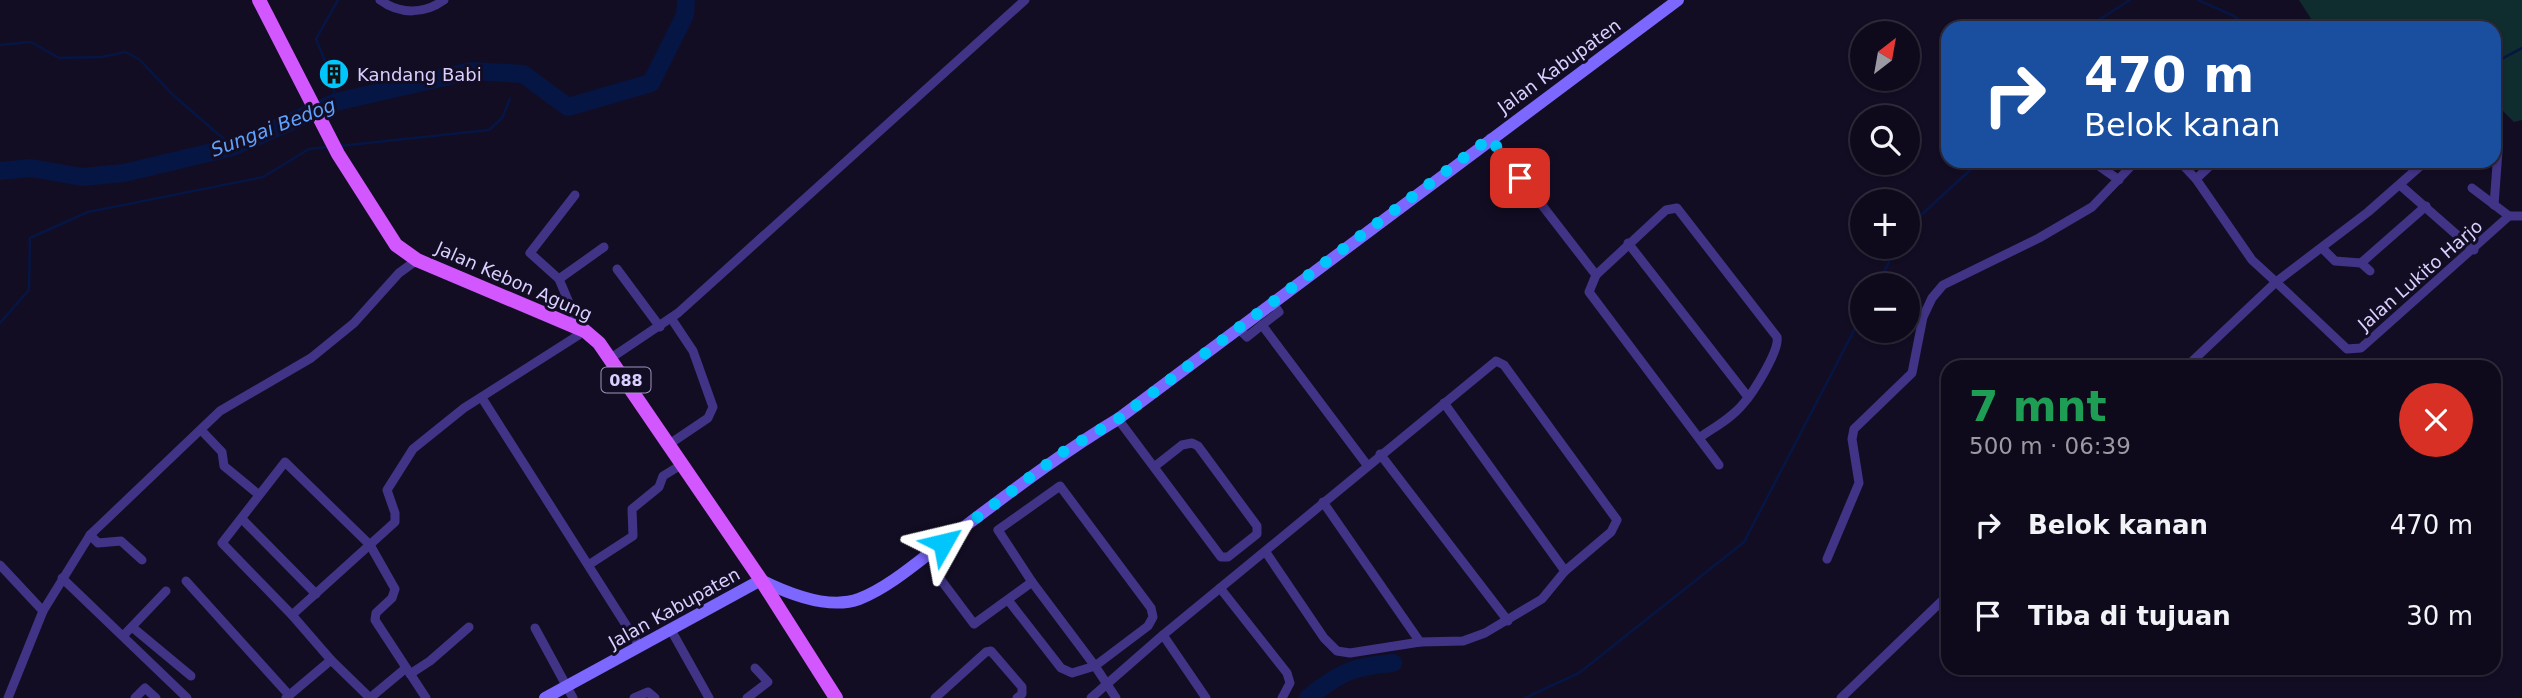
<!DOCTYPE html>
<html lang="id">
<meta charset="utf-8">
<style>
:root{--surface:#0e0a1b;--page:#171324;--text:#f1f3f6;--muted:#9b9aa3;--line:#2e2b3a}
body{margin:0;font-family:"DejaVu Sans",sans-serif;background:var(--page);color:var(--text);height:100vh;display:flex;flex-direction:column;font-size:26px;white-space:nowrap}
*{box-sizing:border-box;margin:0}
p{font-size:23px;color:var(--muted)}
.icon{flex:none;width:38px;height:38px;fill:none;stroke:currentColor;stroke-width:2;stroke-linecap:round;stroke-linejoin:round}
.map{position:relative;flex:1;overflow:hidden}
.drawer{position:absolute;left:1941px;top:360px;width:560px;height:315px;display:flex;flex-direction:column;background:var(--surface);border-radius:21px;box-shadow:0 2px 5px #0004,0 0 0 2px var(--line)}
.drawer>*{flex:none}
.hud{position:absolute;left:1941px;top:21px;width:560px;height:147px;border-radius:21px;box-shadow:0 2px 5px #0004,0 0 0 2px var(--line);background:#1a4fa0;color:#fff;overflow:hidden}
.needle{width:46px;rotate:31deg}
.buttons{position:absolute;left:1850px;top:21px;display:grid;gap:14px}
.buttons a{display:grid;place-items:center;width:70px;height:70px;border-radius:50%;background:var(--surface);box-shadow:0 2px 5px #0004,0 0 0 2px var(--line);font-size:35px}
.pin{position:absolute;display:grid;place-items:center;width:60px;height:60px;color:#fff;margin:-30px;border-radius:14px;box-shadow:0 4px 10px #0006}
.me{position:absolute;width:77px;margin:-38px;rotate:53deg;stroke-linejoin:round;filter:drop-shadow(0 0 5px #0008)}
.turn{display:flex;align-items:center;gap:24px;height:147px;padding:0 28px;font-size:32px}
.turn .icon{width:91px;height:91px;stroke-width:2.5}
.turn b{display:block;font-size:49px;line-height:60px}
.round{display:grid;place-items:center;flex:none;width:74px;height:74px;border-radius:37px;background:var(--page)}
.head{display:flex;align-items:center;justify-content:space-between;height:119px;padding:0 28px}
h1{font-size:42px;font-weight:700;line-height:52px;color:#1e9e55}
ul{padding:0;list-style:none}
li{display:flex;align-items:center;gap:21px;height:91px;padding:0 28px}
li div{flex:1}
li b{display:block;font-size:26px}
li em{font-style:normal}
.map>svg:first-child{display:block}
.green{fill:#0f2c2f}
.lines{fill:none;stroke-linecap:round;stroke-linejoin:round}
.stream{stroke:#061644;stroke-width:2.5}
.river{stroke:#061644;stroke-width:18}
.street{stroke:#413486;stroke-width:9}
.secondary{stroke:#7c67ff;stroke-width:12}
.primary{stroke:#d357ff;stroke-width:14}
.route{stroke:#00c6fb;stroke-width:12;stroke-dasharray:0 21.6}
.labels{text-anchor:middle;dominant-baseline:central;stroke-width:6;stroke-linejoin:round;paint-order:stroke}
.shield{fill:#130d24;stroke:#9e96bd;stroke-width:2}
.shield-label{font-size:16px;font-weight:bold;fill:#dad0ff}
.street-label{font-size:18px;fill:#dad0ff;stroke:#130d24}
.poi-label{font-size:18px;fill:#dad0ff;stroke:#130d24;text-anchor:start}
.water-label{font-size:19px;font-style:italic;fill:#5ea2ff;stroke:#130d24}
</style>
<div class="map">
<svg width="2522" height="698" viewBox="0 0 2522 698">
<rect width="100%" height="100%" fill="#130d24"/>
<path class="green" d="M2299 0H2522V120L2514 122 2494 102V28H2317Z"/>
<g class="lines">
<g class="stream">
<path d="M2198 0 2234 16 2248 28"/>
<path d="M2086 28 2130 0"/>
<path d="M0 45 31 42 59 58 101 57 126 52 140 60 173 95 233 147"/>
<path d="M2494 63 2522 48"/>
<path d="M336 102 331 76 316 39 338 0"/>
<path d="M339 146 489 130 502 118 510 99"/>
<path d="M1908 227 1980 161"/>
<path d="M1877 285 1897 247"/>
<path d="M0 323 29 290 30 238 88 212 263 177 309 149 329 147"/>
<path d="M1525 698 1579 673 1744 542 1862 315"/>
</g>
<g class="river">
<path d="M0 171 31 168 82 177 124 173 233 147 336 102 471 71 523 74 568 107 651 83 685 15 686 0"/>
<path d="M1308 698C1339 673 1353 666 1393 663"/>
</g>
<g class="street">
<path d="M380 0C400 15 425 14 444 0"/>
<path d="M1490 138 1596 275 1589 292 1719 465"/>
<path d="M2494 140 2498 151 2494 205"/>
<path d="M2092 161 2119 180"/>
<path d="M2179 161 2196 179 2252 260 2276 282 2368 212 2426 161"/>
<path d="M2196 179 2215 161"/>
<path d="M2400 185 2474 250"/>
<path d="M2472 188 2509 216"/>
<path d="M575 195 530 253 559 279 580 329"/>
<path d="M1628 243 1748 397"/>
<path d="M2322 248 2335 261 2361 263 2370 271"/>
<path d="M2361 263 2426 206"/>
<path d="M617 269 660 327"/>
<path d="M1596 275 1666 210 1677 208 1777 337C1780 350 1753 393 1743 404 1732 418 1713 428 1699 438"/>
<path d="M559 279 604 247"/>
<path d="M1262 325 1279 312 1272 302"/>
<path d="M1238 328 1247 337 1262 325 1367 465"/>
<path d="M611 358 678 313 1025 0"/>
<path d="M2185 368 2276 282 2347 349 2361 348 2509 216H2522"/>
<path d="M482 398 640 647"/>
<path d="M1444 403 1565 571"/>
<path d="M1118 419 1221 557H1228L1257 534V526L1198 446 1192 443 1182 445 1154 467"/>
<path d="M201 430 222 452 224 466 258 494"/>
<path d="M668 445 708 418 713 407 693 351 671 318"/>
<path d="M1380 454 1508 621"/>
<path d="M1060 486 1151 608 1153 617 1148 626 1095 666 1032 582 998 530Z"/>
<path d="M1323 502 1420 642"/>
<path d="M242 519 316 594"/>
<path d="M90 535 98 543 121 541 142 560"/>
<path d="M1827 559 1859 483 1852 439 1854 429 1912 373 1923 317 1932 298 1943 285 2039 238 2092 207 2136 161"/>
<path d="M590 564 633 536 632 509 659 487 663 476 681 465"/>
<path d="M0 565 43 611"/>
<path d="M938 576 974 624 1032 582"/>
<path d="M62 578 187 698"/>
<path d="M186 581 289 695"/>
<path d="M1220 588 1287 673 1290 683 1282 698"/>
<path d="M1008 600 1061 668 1072 673 1095 666 1116 698"/>
<path d="M292 615 222 543 285 462 370 545 395 589 392 598 376 613 375 620 426 698"/>
<path d="M132 627 191 676"/>
<path d="M535 628 573 698"/>
<path d="M671 630 709 698"/>
<path d="M1163 635 1206 698"/>
<path d="M123 636 166 591"/>
<path d="M331 660 370 698"/>
<path d="M410 674 430 661 469 627"/>
<path d="M8 698 43 611 90 535 220 411 311 358 354 323 399 273 417 260"/>
<path d="M135 698 145 688 156 698"/>
<path d="M286 698 331 660 292 615 395 522V513L387 490 413 449 464 408 585 331"/>
<path d="M370 698 406 668"/>
<path d="M634 698 648 692 655 698"/>
<path d="M747 698 768 682 755 668"/>
<path d="M935 698 986 652 991 651 1022 687V694L1017 698"/>
<path d="M1091 698 1163 635 1496 361 1504 365 1617 520 1611 532 1565 571 1542 599 1485 633 1463 641 1420 642 1350 653 1337 651 1324 638 1265 551"/>
<path d="M1841 698 1948 595"/>
</g>
<path class="secondary" d="M545 698 761 580C787 593 829 610 859 599 890 587 921 559 948 539 1004 497 1058 455 1118 419L1678 0"/>
<path class="primary" d="M259 0 338 154 396 245 417 260 585 331 599 343 761 580 836 698"/>
</g>
<g class="lines">
<path class="route" d="M943 543 1066 450 1118 419 1490 138 1520 178"/>
</g>
<defs>
<g id="building-disc" transform="scale(1.575)"><circle r="9.5" fill="#00c6fb" stroke="#130d24"/><path d="M-4-6H4V6H1V3H-1V6H-4ZM-2.5-4.3h1.7v1.8h-1.7ZM.8-4.3h1.7v1.8H.8ZM-2.5-1h1.7V.8h-1.7ZM.8-1h1.7V.8H.8Z" fill="#111"/></g>
</defs>
<g fill-rule="evenodd">
<use href="#building-disc" x="334" y="74"/>
</g>
<g class="labels">
<rect class="shield" x="601.5" y="367.5" width="49" height="25" rx="5"/>
<g class="shield-label">
<text x="626" y="380">088</text>
</g>
<g class="street-label">
<text transform="translate(1559 66) rotate(-36)">Jalan Kabupaten</text>
<text transform="translate(2420 275) rotate(-41)">Jalan Lukito Harjo</text>
<text transform="translate(514 281) rotate(24)">Jalan Kebon Agung</text>
<text transform="translate(674 608) rotate(-29)">Jalan Kabupaten</text>
</g>
<g class="poi-label">
<text x="357" y="74">Kandang Babi</text>
</g>
<g class="water-label">
<text transform="translate(273 127) rotate(-21)">Sungai Bedog</text>
</g>
</g>
</svg>
<div class="buttons">
<a><svg class="needle" viewBox="-14 -14 28 28"><path d="M0-13l5 13h-10z" fill="#e53935"/><path d="M0 13l5-13h-10z" fill="#9b9aa3"/></svg></a>
<a><svg class="icon" aria-label="search" viewBox="0 0 24 24"><circle cx="10" cy="10" r="6"/><path d="M15 15l6 6"/></svg></a>
<a>+</a>
<a>−</a>
</div>
<div class="pin" style="left:1520px;top:178px;background:#d93025"><svg class="icon" aria-label="arrive" viewBox="0 0 24 24"><path d="M6 21V4h12l-3 4 3 4H6"/></svg></div>
<svg class="me" style="left:943px;top:543px" viewBox="-20 -20 40 40"><path d="M0-17L14 15 0 8-14 15z" fill="#00c6fb" stroke="#fff" stroke-width="4"/></svg>
<div class="hud">
<div class="turn"><svg class="icon" aria-label="right" viewBox="0 0 24 24"><path d="M7 20v-9h11M14 6l5 5-5 5"/></svg><div><b>470 m</b>Belok kanan</div></div>
</div>
<section class="drawer">
<div class="head"><div><h1>7 mnt</h1><p>500 m · 06:39</p></div><a class="round" style="background:#d93025;color:#fff"><svg class="icon" aria-label="close" viewBox="0 0 24 24"><path d="M6 6l12 12M18 6L6 18"/></svg></a></div>
<ul>
<li><svg class="icon" aria-label="right" viewBox="0 0 24 24"><path d="M7 20v-9h11M14 6l5 5-5 5"/></svg><div><b>Belok kanan</b></div><em>470 m</em></li>
<li><svg class="icon" aria-label="arrive" viewBox="0 0 24 24"><path d="M6 21V4h12l-3 4 3 4H6"/></svg><div><b>Tiba di tujuan</b></div><em>30 m</em></li>
</ul>
</section>
</div>
